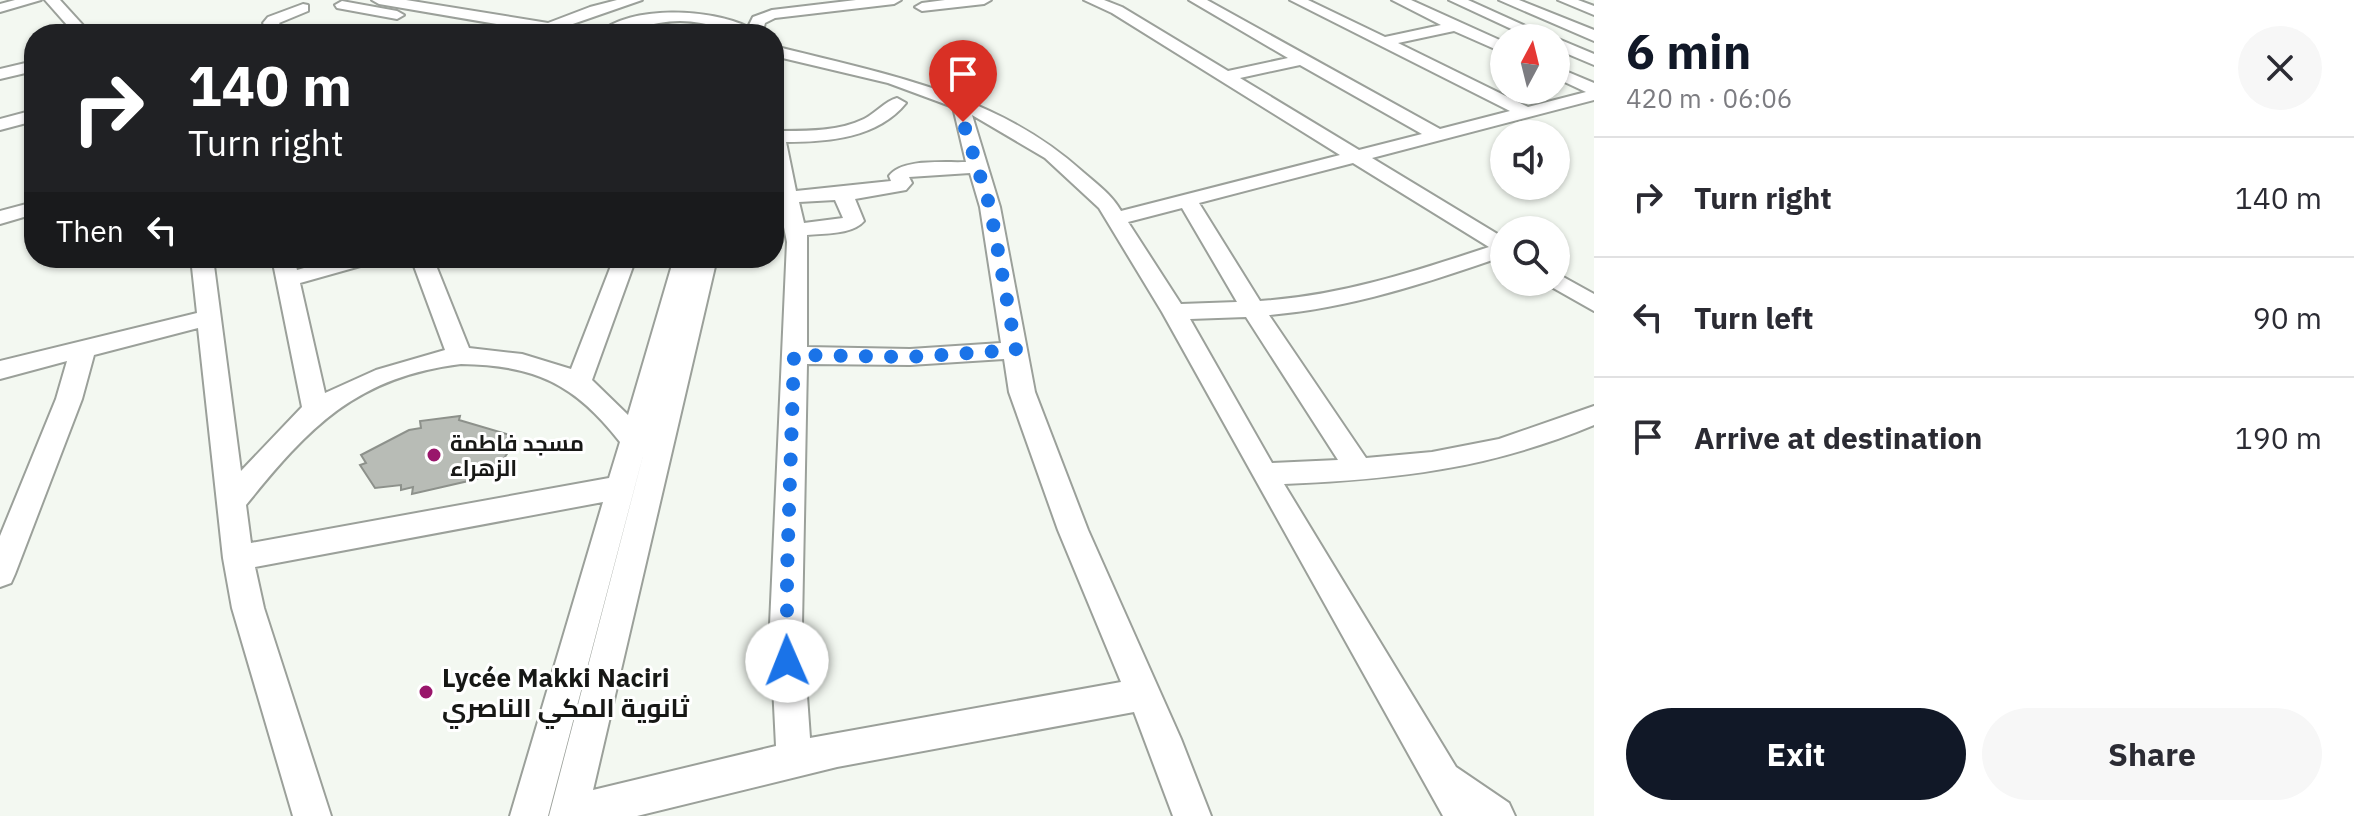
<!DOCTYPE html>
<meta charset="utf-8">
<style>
:root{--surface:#fff;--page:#f7f7f7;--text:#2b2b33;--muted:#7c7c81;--line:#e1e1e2;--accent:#111827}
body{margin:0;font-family:"IBM Plex Sans",Cairo,sans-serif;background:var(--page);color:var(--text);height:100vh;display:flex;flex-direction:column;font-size:30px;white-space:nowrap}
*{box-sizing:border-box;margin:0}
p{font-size:26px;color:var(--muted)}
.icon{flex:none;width:44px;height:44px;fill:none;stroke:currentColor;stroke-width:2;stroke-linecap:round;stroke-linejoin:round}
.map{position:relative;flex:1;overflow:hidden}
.panel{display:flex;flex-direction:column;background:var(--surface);width:760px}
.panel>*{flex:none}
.top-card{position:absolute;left:24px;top:24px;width:760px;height:244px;border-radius:32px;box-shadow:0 2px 6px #0004;background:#202124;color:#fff;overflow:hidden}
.needle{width:52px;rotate:7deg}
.buttons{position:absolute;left:1490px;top:24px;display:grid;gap:16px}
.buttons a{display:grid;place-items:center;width:80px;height:80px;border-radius:50%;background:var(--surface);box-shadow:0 2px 6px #0004;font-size:40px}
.pin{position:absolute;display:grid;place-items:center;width:68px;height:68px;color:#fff;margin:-82px -34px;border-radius:50% 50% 50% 0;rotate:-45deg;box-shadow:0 0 8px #0007}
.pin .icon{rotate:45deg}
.me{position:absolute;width:88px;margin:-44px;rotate:359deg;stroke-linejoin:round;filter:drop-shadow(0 0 6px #0008)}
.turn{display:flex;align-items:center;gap:28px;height:168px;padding:0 32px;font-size:36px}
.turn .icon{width:104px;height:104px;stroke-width:2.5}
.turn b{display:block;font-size:56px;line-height:68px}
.then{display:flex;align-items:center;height:76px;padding:0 32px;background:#0003;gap:16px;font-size:30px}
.round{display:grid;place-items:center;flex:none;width:84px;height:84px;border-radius:42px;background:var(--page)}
.head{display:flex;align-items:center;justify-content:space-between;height:136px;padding:0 32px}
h1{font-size:48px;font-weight:700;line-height:60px;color:var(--accent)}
.action{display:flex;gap:16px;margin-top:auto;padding:16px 32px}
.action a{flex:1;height:92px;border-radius:48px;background:var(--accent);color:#fff;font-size:32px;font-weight:700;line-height:92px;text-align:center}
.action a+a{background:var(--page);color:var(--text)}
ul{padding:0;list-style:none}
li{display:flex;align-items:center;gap:24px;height:120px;padding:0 32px;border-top:2px solid var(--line)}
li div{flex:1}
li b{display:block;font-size:30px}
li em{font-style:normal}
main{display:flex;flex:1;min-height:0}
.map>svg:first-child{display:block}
.building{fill:#b8bcb6;stroke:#8d918b;stroke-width:2}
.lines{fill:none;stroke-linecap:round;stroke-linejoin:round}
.minor-casing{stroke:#9ba09a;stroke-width:4}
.minor{fill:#fff;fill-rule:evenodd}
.route{stroke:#1a73e8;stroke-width:14;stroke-dasharray:0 25.2}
.poi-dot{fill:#99166b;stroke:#fff;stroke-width:3}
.labels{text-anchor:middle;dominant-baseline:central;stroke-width:6;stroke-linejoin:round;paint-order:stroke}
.poi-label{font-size:22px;font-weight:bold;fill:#171816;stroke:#fff;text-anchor:start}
.near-poi-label{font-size:26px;font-weight:bold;fill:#171816;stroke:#fff;text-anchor:start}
</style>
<main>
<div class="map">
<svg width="1594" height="816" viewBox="0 0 1594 816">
<rect width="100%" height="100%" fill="#f3f8f1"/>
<path class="building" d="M460 416 459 420 510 435 502 447 511 448 500 464 493 469 486 467 477 479 412 494 413 487 401 490V485L375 488 360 465 366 463 361 455 409 430 421 428 420 421Z"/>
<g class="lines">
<g class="minor-casing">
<g id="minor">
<path d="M15 0H41L0 12V4Z"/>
<path d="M45 0H60L91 34H75Z"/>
<path d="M372 0H406L548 23 590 7 617 0H642L567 26 593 31 596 34 549 33 379 4Z"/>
<path d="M856 0H901L894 4 775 18 765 23 762 34C733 34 709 21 680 21 651 21 626 34 598 34 630 4 712 9 748 27L753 17 772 10Z"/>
<path d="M945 0H991L984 4 922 11 915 7 922 3Z"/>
<path d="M1084 0H1104L1122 7 1228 71 1288 58 1189 0H1207L1440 129 1510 111 1290 0H1308L1385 37 1441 25 1392 0H1411L1504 42V53L1454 31 1398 43 1528 107 1586 92 1556 78V67L1594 83V100L1372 158 1504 238V256C1426 283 1351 308 1269 315L1366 458 1432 452 1499 439 1594 406V425C1488 469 1398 479 1284 484L1456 767 1509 803 1515 816H1443L1162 312 1099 208 1045 158 972 115 1000 207 1035 392 1088 530 1181 739 1211 816H1173L1134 712 837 767 637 816H549L645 448 548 816H510L603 502 255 567 264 608 331 816H293L232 608 223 558 198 328 94 355 82 399 15 574 11 583 0 587V536L56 399 67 361 0 379V361L197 313 191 258H213L241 471 302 407 272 258H294L297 270 339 258H374L371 263 300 283 325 393 376 370 445 350 411 258H433L469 348 522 354 571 369 614 258H636L592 380 628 415 674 258H717L593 790 776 746 770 625 787 242 774 178V131C804 131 837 132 864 119 876 113 885 101 897 98L906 103C878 138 828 142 786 142L796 191 891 181 889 176C902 158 945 163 966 162L953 107 888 83 774 56V46C884 74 996 93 1083 172 1097 184 1112 195 1121 211L1340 155 1112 13ZM1300 65 1422 134 1359 150 1240 78ZM1353 163 1489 247C1413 272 1340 296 1260 301L1199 203ZM970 173 980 207 1001 343 910 349 807 347V235C825 233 852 235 864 221L855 199 906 190 912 183 909 177ZM835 200 843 218 804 223 799 202ZM1182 208 1237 302 1181 304 1128 222ZM1246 317 1338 460 1272 463 1190 319ZM1004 359 1009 392 1058 530 1121 682 810 738 802 625 807 364 910 365ZM461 364C535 365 575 384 620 442L609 478 251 543 246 505C309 427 356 377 461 364Z"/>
<path d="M1449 0H1468L1552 38H1531Z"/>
<path d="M1499 0H1519L1594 30V41Z"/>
<path d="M1558 0H1578L1594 6V15Z"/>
<path d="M342 1 397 11 404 15 397 19 337 8 335 5Z"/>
<path d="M303 4 308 5V11L279 23 287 34H271L263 23 268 17Z"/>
<path d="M1556 38 1594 54V65L1556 49Z"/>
<path d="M34 61V71L0 79V69Z"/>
<path d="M34 110V121L0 130V119Z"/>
<path d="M34 202V214L0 224V211Z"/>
<path d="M1556 273 1594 294V311L1548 285 1546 282H1556Z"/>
</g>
</g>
<use href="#minor" class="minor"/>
</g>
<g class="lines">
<path class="route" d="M787 661V573L794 355 910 357 1016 350 990 207 963 122"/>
</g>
<g class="poi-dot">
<circle cx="434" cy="455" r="8"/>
<circle cx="426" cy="692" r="8"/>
</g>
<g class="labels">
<g class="poi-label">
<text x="450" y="442">مسجد فاطمة<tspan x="450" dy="25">الزهراء</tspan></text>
</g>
<g class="near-poi-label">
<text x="442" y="677">Lycée Makki Naciri<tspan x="442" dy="30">ثانوية المكي الناصري</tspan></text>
</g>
</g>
</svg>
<div class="buttons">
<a><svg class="needle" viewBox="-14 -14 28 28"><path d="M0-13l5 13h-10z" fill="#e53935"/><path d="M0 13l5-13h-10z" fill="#7c7c81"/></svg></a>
<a><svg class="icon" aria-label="sound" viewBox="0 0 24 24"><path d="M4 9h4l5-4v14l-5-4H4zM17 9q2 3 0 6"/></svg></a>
<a><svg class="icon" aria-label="search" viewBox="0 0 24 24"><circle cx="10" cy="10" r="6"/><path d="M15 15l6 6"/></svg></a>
</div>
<div class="pin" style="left:963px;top:122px;background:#d93025"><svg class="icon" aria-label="arrive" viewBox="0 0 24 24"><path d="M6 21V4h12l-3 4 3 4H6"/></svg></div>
<svg class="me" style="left:787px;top:661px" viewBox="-20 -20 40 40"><circle r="19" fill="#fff"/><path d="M0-13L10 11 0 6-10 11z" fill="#1a73e8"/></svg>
<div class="top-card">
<div class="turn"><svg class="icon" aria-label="right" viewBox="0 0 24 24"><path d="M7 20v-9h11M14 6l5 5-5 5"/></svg><div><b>140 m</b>Turn right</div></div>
<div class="then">Then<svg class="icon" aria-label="left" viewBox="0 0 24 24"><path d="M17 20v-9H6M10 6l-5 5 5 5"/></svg></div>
</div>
</div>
<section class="panel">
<div class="head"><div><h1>6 min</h1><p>420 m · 06:06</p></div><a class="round"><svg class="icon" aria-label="close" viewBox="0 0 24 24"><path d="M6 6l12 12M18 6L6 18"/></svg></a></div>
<ul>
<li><svg class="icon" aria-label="right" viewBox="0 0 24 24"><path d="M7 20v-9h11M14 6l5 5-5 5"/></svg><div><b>Turn right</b></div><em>140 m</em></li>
<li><svg class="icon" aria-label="left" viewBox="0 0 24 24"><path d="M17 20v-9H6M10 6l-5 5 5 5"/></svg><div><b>Turn left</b></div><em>90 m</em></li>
<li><svg class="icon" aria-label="arrive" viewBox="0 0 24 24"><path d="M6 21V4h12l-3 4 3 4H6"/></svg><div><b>Arrive at destination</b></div><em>190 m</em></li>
</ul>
<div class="action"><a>Exit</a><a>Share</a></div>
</section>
</main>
